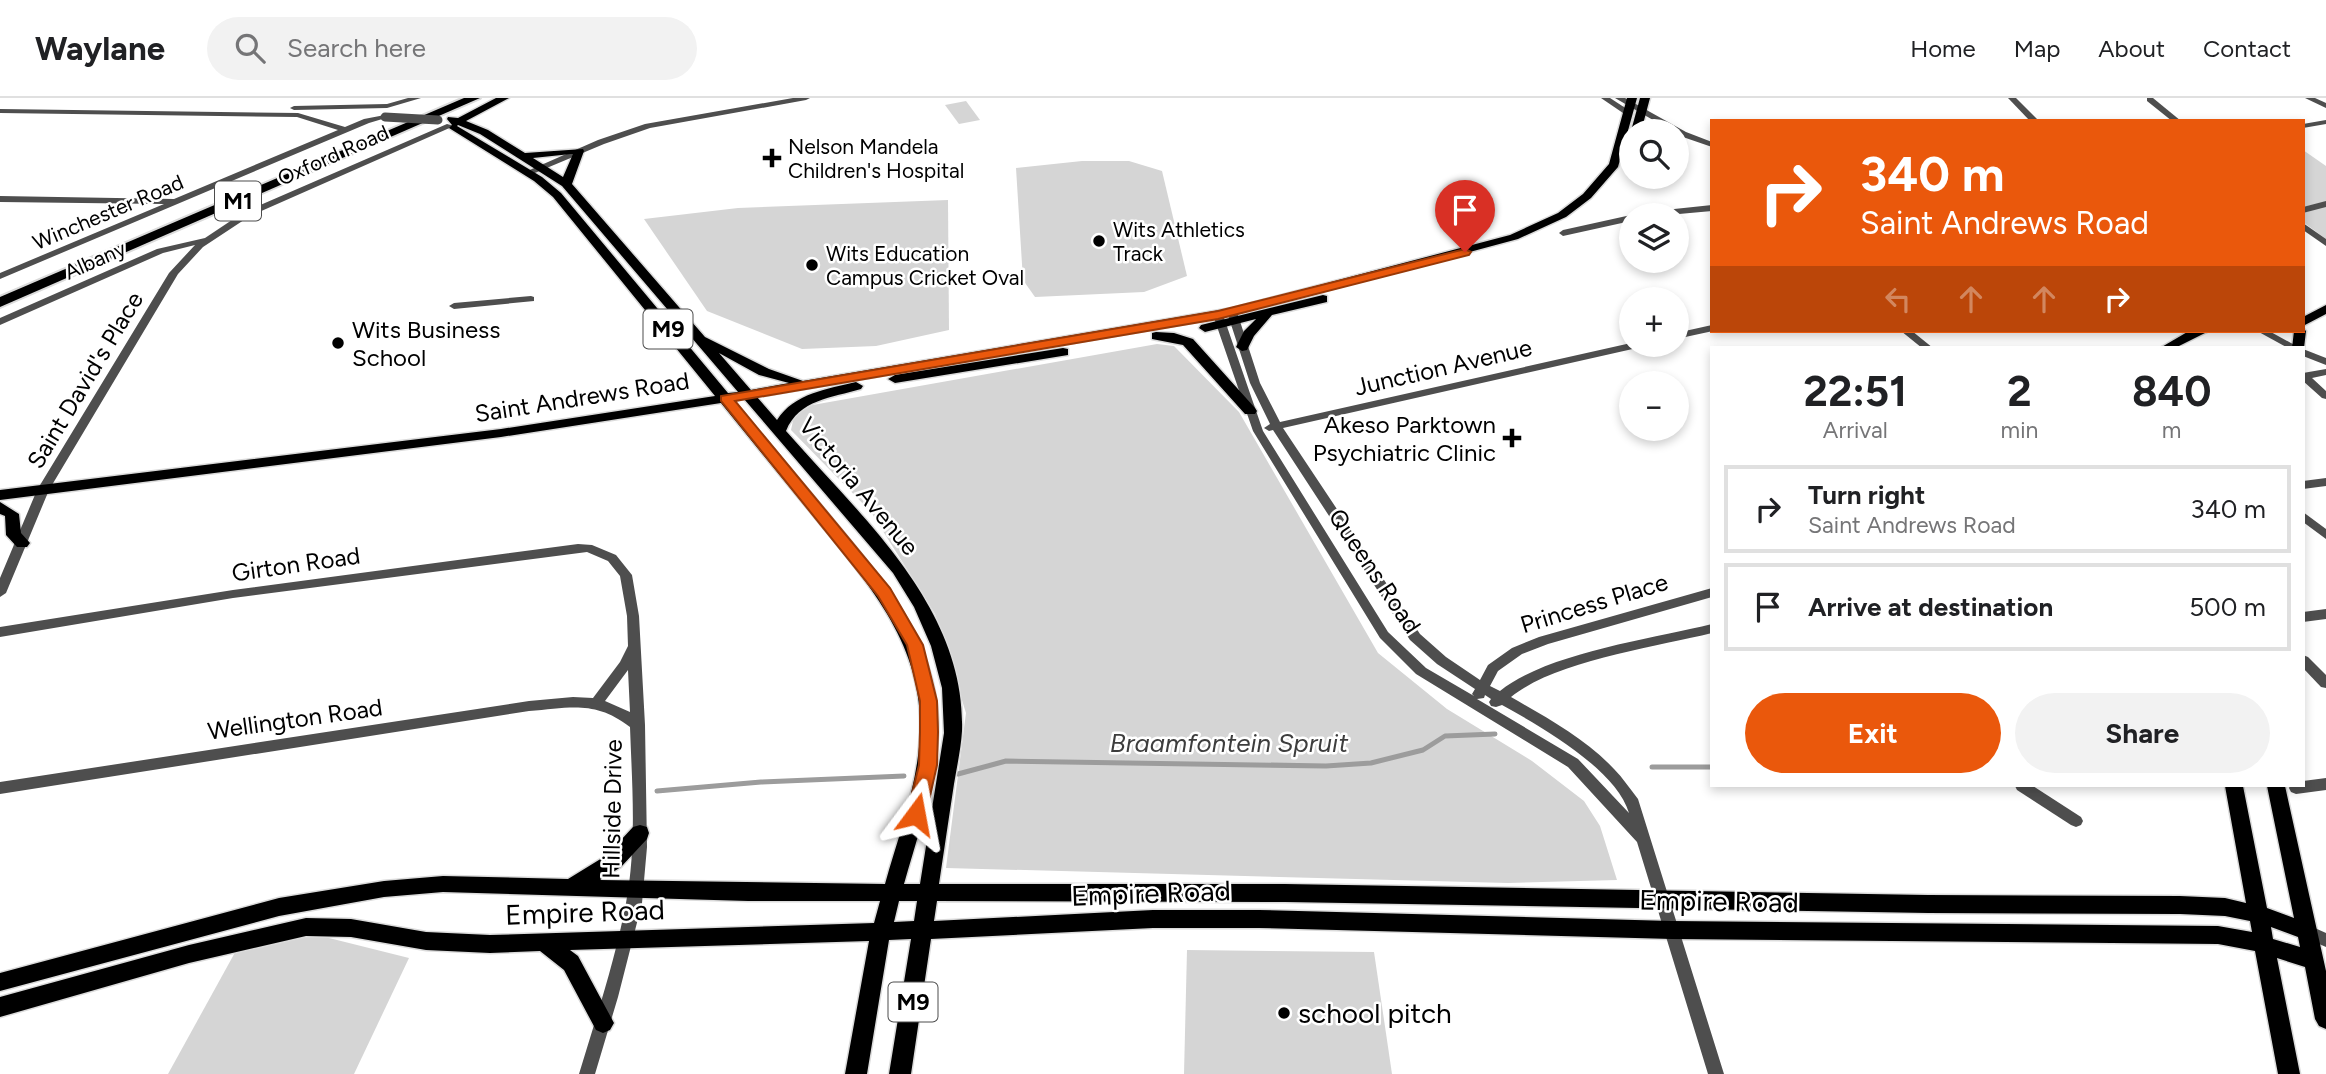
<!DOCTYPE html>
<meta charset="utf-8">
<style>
:root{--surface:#fff;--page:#f2f2f2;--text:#202124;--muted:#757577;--line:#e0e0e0;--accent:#ea580c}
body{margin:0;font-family:Figtree,sans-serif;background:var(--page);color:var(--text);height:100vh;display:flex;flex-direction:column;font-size:26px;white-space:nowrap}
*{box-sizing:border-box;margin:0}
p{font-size:23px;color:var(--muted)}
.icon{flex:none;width:38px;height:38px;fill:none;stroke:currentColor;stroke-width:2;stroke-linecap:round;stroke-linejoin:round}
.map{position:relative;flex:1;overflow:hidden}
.sheet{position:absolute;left:1710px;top:248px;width:595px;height:441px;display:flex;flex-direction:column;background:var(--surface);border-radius:0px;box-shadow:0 4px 10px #0003}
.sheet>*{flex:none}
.top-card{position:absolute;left:1710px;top:21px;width:595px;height:214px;border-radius:0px;box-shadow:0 4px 10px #0003;background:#ea580c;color:#fff;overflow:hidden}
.buttons{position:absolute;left:1619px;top:21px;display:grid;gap:14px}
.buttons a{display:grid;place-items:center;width:70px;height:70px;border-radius:50%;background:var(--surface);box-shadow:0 4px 10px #0003;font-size:35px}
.pin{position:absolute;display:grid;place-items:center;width:60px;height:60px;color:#fff;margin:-72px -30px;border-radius:50% 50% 50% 0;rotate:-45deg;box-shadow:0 0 7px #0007}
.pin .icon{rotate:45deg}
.me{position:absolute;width:77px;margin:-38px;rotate:13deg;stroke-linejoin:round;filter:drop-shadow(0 0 5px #0008)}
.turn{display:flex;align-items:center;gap:24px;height:147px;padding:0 35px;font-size:32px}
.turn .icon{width:91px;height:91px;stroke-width:2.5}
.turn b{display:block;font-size:49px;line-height:60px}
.lanes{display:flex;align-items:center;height:66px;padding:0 35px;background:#0003;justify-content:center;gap:35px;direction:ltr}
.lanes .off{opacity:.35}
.eta{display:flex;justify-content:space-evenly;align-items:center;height:119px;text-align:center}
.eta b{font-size:42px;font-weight:700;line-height:49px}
.action{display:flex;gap:14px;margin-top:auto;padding:14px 35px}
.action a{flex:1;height:80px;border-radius:42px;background:var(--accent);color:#fff;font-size:28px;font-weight:700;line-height:80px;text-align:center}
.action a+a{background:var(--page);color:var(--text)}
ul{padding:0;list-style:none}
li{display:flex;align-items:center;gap:21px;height:88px;margin:0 14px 10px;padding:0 21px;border:4px solid var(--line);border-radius:0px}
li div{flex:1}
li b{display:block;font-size:26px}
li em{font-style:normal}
header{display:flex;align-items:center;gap:42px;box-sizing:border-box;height:98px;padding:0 35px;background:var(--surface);border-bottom:2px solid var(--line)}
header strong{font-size:33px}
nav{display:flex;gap:38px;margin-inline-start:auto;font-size:24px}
.search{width:490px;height:63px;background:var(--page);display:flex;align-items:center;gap:18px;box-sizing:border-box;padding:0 24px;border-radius:38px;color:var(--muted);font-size:26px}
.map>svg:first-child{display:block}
.green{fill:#d5d5d5}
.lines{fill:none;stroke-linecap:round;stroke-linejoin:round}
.stream{stroke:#9c9c9c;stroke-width:5}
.major-casing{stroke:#dbdbdb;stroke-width:3}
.highway-casing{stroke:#dbdbdb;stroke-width:4}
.minor{fill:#4e4e4e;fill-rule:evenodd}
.major{fill:#000;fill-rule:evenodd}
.highway{fill:#000;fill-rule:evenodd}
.minor-bridge{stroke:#4e4e4e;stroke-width:9}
.route{fill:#ea580c;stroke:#983908;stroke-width:2}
.poi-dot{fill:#000;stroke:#fff;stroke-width:2.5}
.labels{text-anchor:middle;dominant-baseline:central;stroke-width:5;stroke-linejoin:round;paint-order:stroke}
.far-poi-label{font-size:21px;fill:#000;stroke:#fff;text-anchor:start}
.far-street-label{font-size:21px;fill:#000;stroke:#fff}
.shield{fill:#fff;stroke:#4c4c4c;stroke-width:2}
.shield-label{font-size:23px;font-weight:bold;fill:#000}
.poi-label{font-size:24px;fill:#000;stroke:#fff;text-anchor:start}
.street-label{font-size:24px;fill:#000;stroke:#fff}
.water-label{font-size:26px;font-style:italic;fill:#3d3d3d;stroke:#fff}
.near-street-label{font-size:28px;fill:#000;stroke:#fff}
.near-poi-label{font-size:28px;fill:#000;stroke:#fff;text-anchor:start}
</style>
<header>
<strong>Waylane</strong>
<div class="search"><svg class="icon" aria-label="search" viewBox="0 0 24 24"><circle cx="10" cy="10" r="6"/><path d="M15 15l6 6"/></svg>Search here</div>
<nav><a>Home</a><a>Map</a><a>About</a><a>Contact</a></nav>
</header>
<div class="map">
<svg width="2326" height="976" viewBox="0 0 2326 976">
<rect width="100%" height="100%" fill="#fff"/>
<g class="green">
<path d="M966 3 980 22 959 26 945 7Z"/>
<path d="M2303 52 2326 68V104L2303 109Z"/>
<path d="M1082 63H1129L1162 73 1187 178 1144 194 1035 199 1023 182 1016 70Z"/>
<path d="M948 102 949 232 876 248 802 251 707 213 644 121 738 110Z"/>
<path d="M2326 107V141L2303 124V115Z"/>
<path d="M1157 246 1174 248 1239 314 1378 555 1447 611 1532 663 1584 703 1600 728 1617 782 1508 785 946 770 966 615 935 516 871 414 791 332 794 318 807 308Z"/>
<path d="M321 838 409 860 354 976H168L238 849 280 840Z"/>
<path d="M1187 852 1374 854 1392 976H1184Z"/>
</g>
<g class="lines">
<g class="stream">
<path d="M1652 669H1712"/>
<path d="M958 676 1006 663 1326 668 1371 665 1423 652 1445 638 1495 636"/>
<path d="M657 693 761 684 904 678"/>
</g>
<g class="major-casing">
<g id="major">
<path d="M496 0H509L466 23 488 32 525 55 583 51 584 53 572 86 705 239 769 271 803 283 1232 210 1510 137 1558 115 1583 96 1609 66 1627 0H1637L1618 69 1591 100 1566 119 1518 141 1232 218 757 299 777 322C794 295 828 291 856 284L863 288 861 291C832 300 799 301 786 333 861 419 966 509 962 633 961 650 957 668 954 686 949 719 944 752 939 786H1285L1928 797 2180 798 2225 800 2246 805 2225 688H2243L2267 810 2294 820 2267 688H2285L2326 873V931L2319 928 2315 921 2305 869 2277 860 2300 976H2278L2255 853 2218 846 1672 841 1259 830H1153L931 841 911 976H889L911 841 889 842 867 976H845L869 843 570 852 578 858 614 925 610 932 603 935 596 932 564 872 540 853 490 855 426 852 351 839 306 838 189 865 0 919V899L189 847 306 820 351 821 426 834 490 837 874 825 880 803H748L443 794 384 799 279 818 0 893V875L279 800 384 783 443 778 568 781 607 757 633 729 640 727 647 729 649 735 647 741 621 769 600 782 885 786C900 732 922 677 920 619 917 537 861 477 812 416 781 379 751 342 721 305L501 339 0 402V392L501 331 715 298 553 99 534 83 449 30 452 27 447 21 448 19 458 20ZM457 28 458 27 480 36 562 88 738 294 728 295 561 95 542 79ZM573 56 563 79 533 60 571 56ZM719 255 759 277 789 285 751 292ZM744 301 893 475 914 509 931 548 942 590 944 635 920 786H904C919 732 940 677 938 620 934 536 876 474 826 413 795 376 764 339 734 303ZM899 803H917L914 823 894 824ZM937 803 1285 804 1928 815 2180 816 2225 818 2250 823 2252 834 2218 828 1672 823 1259 812H1153L934 823ZM2271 829 2298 839 2300 849 2273 841Z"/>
<path d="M1640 0H1650L1642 30H1669L1674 33H1631Z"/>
<path d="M1323 197 1327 198V204L1272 217 1254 238 1247 252 1242 253 1236 249 1244 233 1256 221 1205 234 1199 230 1201 227Z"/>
<path d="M2326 207V216L2303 228V219Z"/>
<path d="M2303 230 2306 233 2304 250 2303 252 2292 250 2294 233H2303Z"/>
<path d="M2189 233H2209L2175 250H2160Z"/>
<path d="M1156 234 1174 235 1193 241 1255 310 1257 313 1255 316H1245L1183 247 1152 241V235Z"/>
<path d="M1063 250 1068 251V257L895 285 888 281 895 277Z"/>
<path d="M0 404 19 416 21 435 30 445 27 449H17L6 437 5 418 0 416Z"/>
</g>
</g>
<g class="highway-casing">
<path id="highway" d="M464 0H480L0 209V199Z"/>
</g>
<g class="minor">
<path d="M408 0H421L387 10 294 12 290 10 294 8 387 6Z"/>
<path d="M793 0H810L806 2 650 30 604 46 530 77 523 75 598 42 645 26Z"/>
<path d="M1601 0H1610L1630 13 1623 15Z"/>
<path d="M1615 0H1625L1686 34 1712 44V49L1680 38 1676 33H1672Z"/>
<path d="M2008 0H2016L2039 23H2030Z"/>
<path d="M2147 0H2153L2181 23H2172L2147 3Z"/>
<path d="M2305 0H2315L2326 5V10Z"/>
<path d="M0 11 298 15 345 29 364 21 385 17 389 19 369 25 0 181V175L164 106 0 104V98L174 101 338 32 297 19 0 15Z"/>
<path d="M2326 22V26L2303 30V26Z"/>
<path d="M447 26 454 28 250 118 203 149 178 176 49 392 6 495 0 499V480L37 392 169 175 195 147 163 155 0 227V220L157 151 205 140 244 114Z"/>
<path d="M2326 103V109L2303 115V109Z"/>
<path d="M1712 107V113L1668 117H1642L1646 114Z"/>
<path d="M1631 117V123L1563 138 1559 135 1563 132Z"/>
<path d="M2303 125 2326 141V148L2303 132Z"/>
<path d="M531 198 534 199V203L454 211 449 208 454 205Z"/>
<path d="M1232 211 1237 214 1260 285 1280 324 1631 245 1642 247 1637 250 1283 330 1420 536 1446 559 1480 582 1488 567 1512 550 1539 539 1712 490V499L1548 546 1522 556 1498 573 1490 588 1500 593C1547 555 1651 541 1712 526V535C1655 549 1555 563 1511 599 1547 620 1585 640 1614 671 1623 680 1630 691 1638 701L1724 976H1708L1637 744 1568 669 1416 576 1380 540 1253 333 1213 217 1215 215 1218 214 1223 217 1263 333 1388 534 1426 570 1474 598 1472 596 1475 591 1437 566 1410 542 1273 332 1269 333 1264 330 1270 326 1250 285 1227 214ZM1485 597 1491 601 1489 604 1491 608 1496 609 1502 607C1540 628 1616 671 1629 715L1578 661 1477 601 1484 600Z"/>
<path d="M1712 227 1713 233 1676 241V235Z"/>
<path d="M1901 233H1912L1933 250H1922Z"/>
<path d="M2257 233H2269L2300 250H2288Z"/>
<path d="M2303 251 2326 260V267L2303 258Z"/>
<path d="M2326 271V277L2312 280 2326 293V301L2322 300 2303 283V275Z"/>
<path d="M2326 380V388L2303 391V383Z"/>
<path d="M2303 414 2326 431V441L2303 424Z"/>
<path d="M578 446 592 447 616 457 632 477 639 518 645 627 647 749 642 805 618 899 595 976H579C596 920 615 863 626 805 637 747 632 687 630 629 595 602 570 610 529 613L0 696V684L529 603 573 599 593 600 620 564 628 548 627 518 620 478 608 463 587 454 233 500 0 539V529L233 492ZM628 572 630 614 605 603Z"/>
<path d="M2326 511V521L2303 524V514Z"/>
<path d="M2303 557 2308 559 2326 577V590L2321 589 2303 570Z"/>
<path d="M2326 680V692L2296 696 2291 694 2289 690 2290 688H2303V683Z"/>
<path d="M2015 688H2033L2081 719 2083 723 2081 727 2076 729 2071 727 2017 692Z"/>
<path d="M2308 827 2326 835V849L2303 839 2300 834 2303 829Z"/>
</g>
<use href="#major" class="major"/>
<use href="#highway" class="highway"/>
<path class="minor-bridge" d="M385 19 438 22"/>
</g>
<path class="route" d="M1465 151 1471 154 1469 157 1218 221 735 303 890 490 923 547 937 603 938 634 937 667 926 716 923 722H910L907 716 919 667 920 634V603L907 547 878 498 721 303V298L1218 213Z"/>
<g class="poi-dot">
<path d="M768.5 49.5h7v7h7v7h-7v7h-7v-7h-7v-7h7z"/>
<circle cx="1099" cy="143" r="7"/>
<circle cx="812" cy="167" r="7"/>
<circle cx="338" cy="245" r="7"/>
<path d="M1508.5 329.5h7v7h7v7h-7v7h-7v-7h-7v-7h7z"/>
<circle cx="1284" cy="915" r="7"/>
</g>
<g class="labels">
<g class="far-poi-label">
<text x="788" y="48">Nelson Mandela<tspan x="788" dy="24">Children's Hospital</tspan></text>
<text x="1113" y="131">Wits Athletics<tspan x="1113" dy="24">Track</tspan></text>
<text x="826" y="155">Wits Education<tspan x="826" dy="24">Campus Cricket Oval</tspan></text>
</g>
<g class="far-street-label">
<text transform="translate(333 57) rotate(-24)">Oxford Road</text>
<text transform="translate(108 114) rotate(-23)">Winchester Road</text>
<text transform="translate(95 162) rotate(-24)">Albany</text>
</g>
<g class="shield">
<rect x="215" y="83.5" width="46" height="39" rx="5"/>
<rect x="643.5" y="211.5" width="49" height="39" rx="5"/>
<rect x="888.5" y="884.5" width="49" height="39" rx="5"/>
</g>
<g class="shield-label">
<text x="238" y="103">M1</text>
<text x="668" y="231">M9</text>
<text x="913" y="904">M9</text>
</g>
<g class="poi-label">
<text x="352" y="231">Wits Business<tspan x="352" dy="28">School</tspan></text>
<text x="1496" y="326" text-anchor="end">Akeso Parktown<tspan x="1496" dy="28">Psychiatric Clinic</tspan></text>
</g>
<g class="street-label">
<text transform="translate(1443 269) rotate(-13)">Junction Avenue</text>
<text transform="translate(85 282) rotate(-59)">Saint David's Place</text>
<text transform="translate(582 299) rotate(-9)">Saint Andrews Road</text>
<text transform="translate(859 388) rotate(50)">Victoria Avenue</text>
<text transform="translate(296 466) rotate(-8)">Girton Road</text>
<text transform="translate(1375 473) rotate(56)">Queens Road</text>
<text transform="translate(1594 505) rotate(-17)">Princess Place</text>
<text transform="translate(295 621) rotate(-8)">Wellington Road</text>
<text transform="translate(612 711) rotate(-89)">Hillside Drive</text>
</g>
<g class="water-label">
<text x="1229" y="645">Braamfontein Spruit</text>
</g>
<g class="near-street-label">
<text transform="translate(1151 795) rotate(-2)">Empire Road</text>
<text transform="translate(1719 803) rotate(1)">Empire Road</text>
<text transform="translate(585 814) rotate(-2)">Empire Road</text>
</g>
<g class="near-poi-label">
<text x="1298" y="915">school pitch</text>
</g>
</g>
</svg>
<div class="buttons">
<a><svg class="icon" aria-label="search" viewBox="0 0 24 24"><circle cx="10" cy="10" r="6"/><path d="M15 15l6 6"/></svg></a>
<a><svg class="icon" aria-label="layers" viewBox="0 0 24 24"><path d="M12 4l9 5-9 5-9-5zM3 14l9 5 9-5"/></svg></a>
<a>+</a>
<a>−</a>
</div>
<div class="pin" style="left:1465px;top:154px;background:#d93025"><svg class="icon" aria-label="arrive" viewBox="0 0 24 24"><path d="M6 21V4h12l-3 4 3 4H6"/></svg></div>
<svg class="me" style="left:916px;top:716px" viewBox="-20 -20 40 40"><path d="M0-17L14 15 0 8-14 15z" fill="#ea580c" stroke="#fff" stroke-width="4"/></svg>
<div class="top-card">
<div class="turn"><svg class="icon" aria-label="right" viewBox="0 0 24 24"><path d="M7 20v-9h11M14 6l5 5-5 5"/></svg><div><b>340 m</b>Saint Andrews Road</div></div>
<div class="lanes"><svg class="icon off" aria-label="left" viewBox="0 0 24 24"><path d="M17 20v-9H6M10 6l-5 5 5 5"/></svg><svg class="icon off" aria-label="ahead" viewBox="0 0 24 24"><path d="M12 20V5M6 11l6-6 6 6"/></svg><svg class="icon off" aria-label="ahead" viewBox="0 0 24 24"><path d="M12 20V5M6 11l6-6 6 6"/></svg><svg class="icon" aria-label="right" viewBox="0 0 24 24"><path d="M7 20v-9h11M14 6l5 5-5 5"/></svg></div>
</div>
<section class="sheet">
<div class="eta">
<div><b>22:51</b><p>Arrival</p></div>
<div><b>2</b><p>min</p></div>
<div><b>840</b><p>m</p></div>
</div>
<ul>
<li><svg class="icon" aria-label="right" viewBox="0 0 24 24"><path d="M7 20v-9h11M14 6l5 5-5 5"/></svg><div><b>Turn right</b><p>Saint Andrews Road</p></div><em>340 m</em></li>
<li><svg class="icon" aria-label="arrive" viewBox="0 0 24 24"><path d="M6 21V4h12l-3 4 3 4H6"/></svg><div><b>Arrive at destination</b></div><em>500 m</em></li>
</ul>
<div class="action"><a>Exit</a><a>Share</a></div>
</section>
</div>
